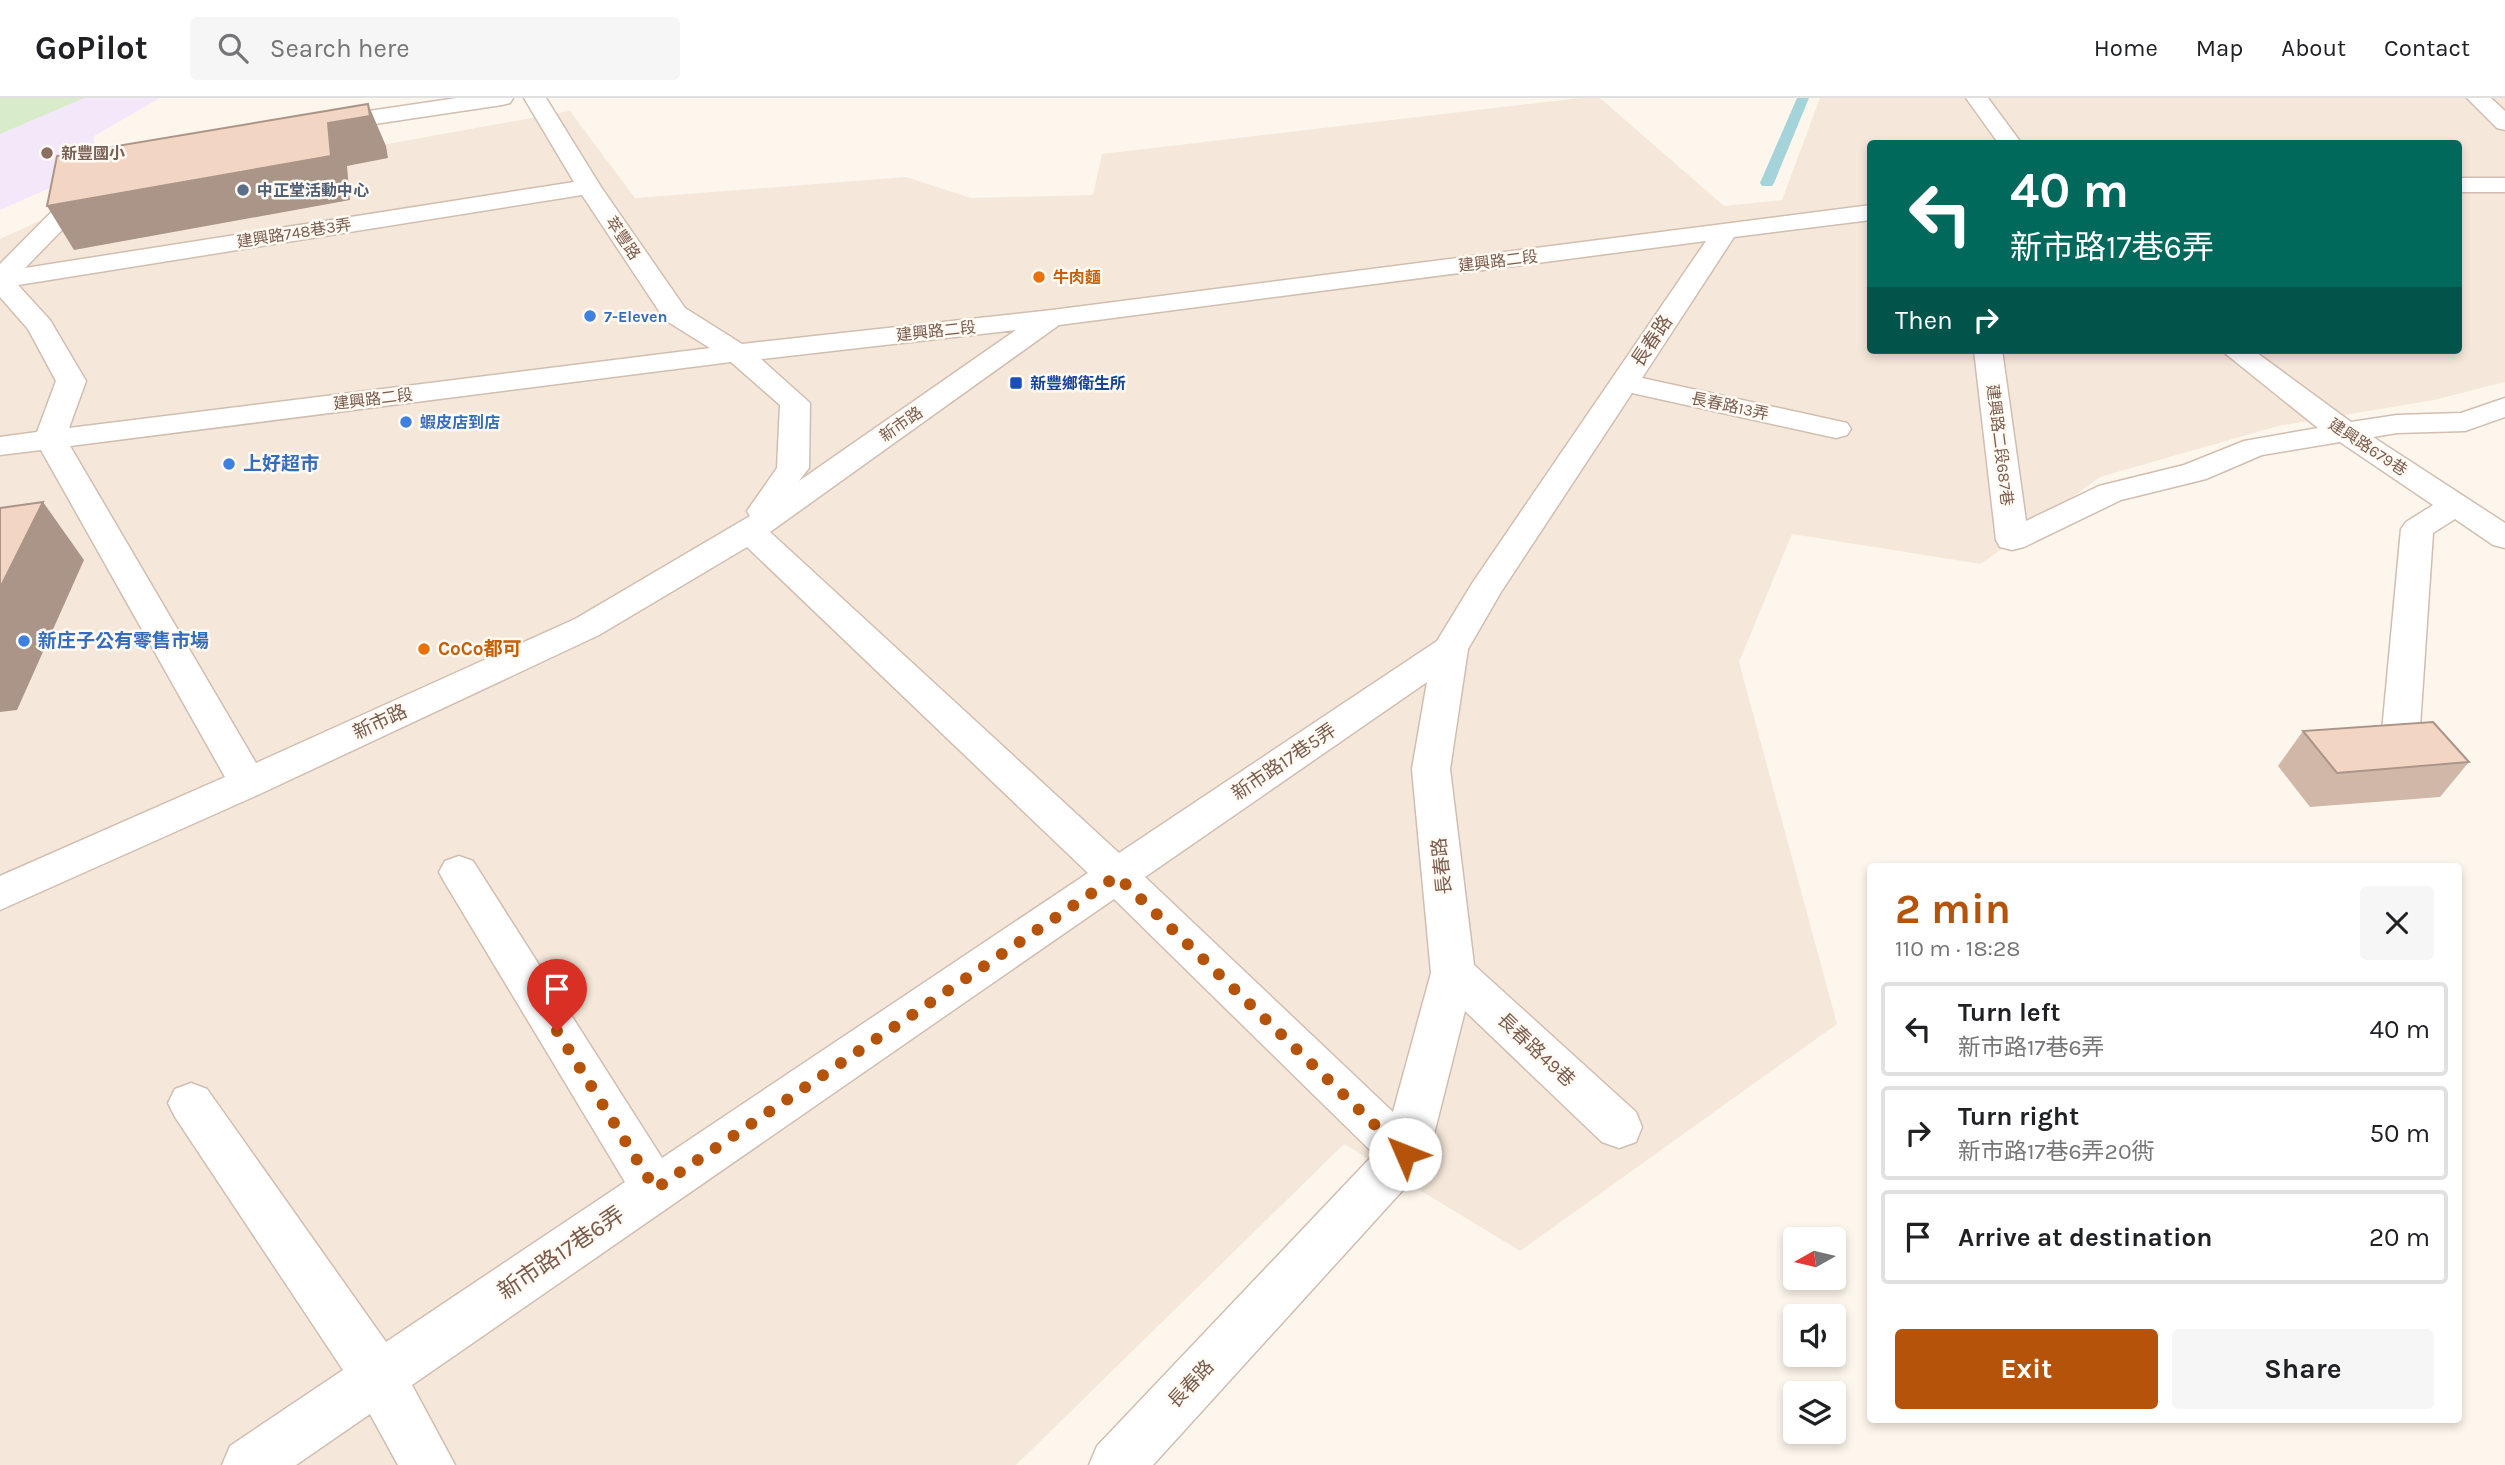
<!DOCTYPE html>
<meta charset="utf-8">
<style>
:root{--surface:#fff;--page:#f6f6f6;--text:#202124;--muted:#757577;--line:#e0e0e0;--accent:#b45309}
body{margin:0;font-family:Karla,"Noto Sans TC",sans-serif;background:var(--page);color:var(--text);height:100vh;display:flex;flex-direction:column;font-size:26px;white-space:nowrap}
*{box-sizing:border-box;margin:0}
p{font-size:23px;color:var(--muted)}
.icon{flex:none;width:38px;height:38px;fill:none;stroke:currentColor;stroke-width:2;stroke-linecap:round;stroke-linejoin:round}
.map{position:relative;flex:1;overflow:hidden}
.drawer{position:absolute;left:1867px;top:765px;width:595px;height:560px;display:flex;flex-direction:column;background:var(--surface);border-radius:7px;box-shadow:0 4px 10px #0003}
.drawer>*{flex:none}
.top-card{position:absolute;left:1867px;top:42px;width:595px;height:214px;border-radius:7px;box-shadow:0 4px 10px #0003;background:#00695c;color:#fff;overflow:hidden}
.needle{width:46px;rotate:262deg}
.buttons{position:absolute;left:1783px;top:1129px;display:grid;gap:14px}
.buttons a{display:grid;place-items:center;width:63px;height:63px;border-radius:7px;background:var(--surface);box-shadow:0 4px 10px #0003;font-size:35px}
.pin{position:absolute;display:grid;place-items:center;width:60px;height:60px;color:#fff;margin:-72px -30px;border-radius:50% 50% 50% 0;rotate:-45deg;box-shadow:0 0 7px #0007}
.pin .icon{rotate:45deg}
.me{position:absolute;width:77px;margin:-38px;rotate:314deg;stroke-linejoin:round;filter:drop-shadow(0 0 5px #0008)}
.turn{display:flex;align-items:center;gap:24px;height:147px;padding:0 28px;font-size:32px}
.turn .icon{width:91px;height:91px;stroke-width:2.5}
.turn b{display:block;font-size:49px;line-height:60px}
.then{display:flex;align-items:center;height:66px;padding:0 28px;background:#0003;gap:14px;font-size:26px}
.round{display:grid;place-items:center;flex:none;width:74px;height:74px;border-radius:7px;background:var(--page)}
.head{display:flex;align-items:center;justify-content:space-between;height:119px;padding:0 28px}
h1{font-size:42px;font-weight:700;line-height:52px;color:var(--accent)}
.action{display:flex;gap:14px;margin-top:auto;padding:14px 28px}
.action a{flex:1;height:80px;border-radius:7px;background:var(--accent);color:#fff;font-size:28px;font-weight:700;line-height:80px;text-align:center}
.action a+a{background:var(--page);color:var(--text)}
ul{padding:0;list-style:none}
li{display:flex;align-items:center;gap:21px;height:94px;margin:0 14px 10px;padding:0 14px;border:4px solid var(--line);border-radius:7px}
li div{flex:1}
li b{display:block;font-size:26px}
li em{font-style:normal}
header{display:flex;align-items:center;gap:42px;box-sizing:border-box;height:98px;padding:0 35px;background:var(--surface);border-bottom:2px solid var(--line)}
header strong{font-size:33px}
nav{display:flex;gap:38px;margin-inline-start:auto;font-size:24px}
.search{width:490px;height:63px;background:var(--page);display:flex;align-items:center;gap:18px;box-sizing:border-box;padding:0 24px;border-radius:7px;color:var(--muted);font-size:26px}
.map>svg:first-child{display:block}
.residential{fill:#f5e8da;fill-rule:evenodd}
.education{fill:#f3e8fa}
.green{fill:#d8ecc9}
.lines{fill:none;stroke-linecap:round;stroke-linejoin:round}
.stream{fill:#a5d3da;fill-rule:evenodd}
.minor-casing{stroke:#d1beb0;stroke-width:3}
.minor{fill:#fff;fill-rule:evenodd}
.wall{fill:#d1b7a8}
.shaded-wall{fill:#aa9588}
.building{fill:#f3d5c3;stroke:#aa9588;stroke-width:2}
.route{stroke:#b45309;stroke-width:12;stroke-dasharray:0 21.6}
.education-dot{fill:#8d6e63;stroke:#fffaf3;stroke-width:2.5}
.service-dot{fill:#5c6f8a;stroke:#fffaf3;stroke-width:2.5}
.food-dot{fill:#e8710a;stroke:#fffaf3;stroke-width:2.5}
.shop-dot{fill:#3f7fe0;stroke:#fffaf3;stroke-width:2.5}
.transit-dot{fill:#1a4fb4;stroke:#fffaf3;stroke-width:2.5}
.labels{text-anchor:middle;dominant-baseline:central;stroke-width:5;stroke-linejoin:round;paint-order:stroke}
.far-education-label{font-size:16px;font-weight:bold;fill:#785e54;stroke:#fffaf3;text-anchor:start}
.far-service-label{font-size:16px;font-weight:bold;fill:#4e5e75;stroke:#fffaf3;text-anchor:start}
.far-street-label{font-size:16px;fill:#7a5c4d;stroke:#fffaf3}
.far-food-label{font-size:16px;font-weight:bold;fill:#c56008;stroke:#fffaf3;text-anchor:start}
.far-shop-label{font-size:16px;font-weight:bold;fill:#366cbe;stroke:#fffaf3;text-anchor:start}
.far-transit-label{font-size:16px;font-weight:bold;fill:#164399;stroke:#fffaf3;text-anchor:start}
.street-label{font-size:19px;fill:#7a5c4d;stroke:#fffaf3}
.shop-label{font-size:19px;font-weight:bold;fill:#366cbe;stroke:#fffaf3;text-anchor:start}
.food-label{font-size:19px;font-weight:bold;fill:#c56008;stroke:#fffaf3;text-anchor:start}
.near-street-label{font-size:23px;fill:#7a5c4d;stroke:#fffaf3}
</style>
<header>
<strong>GoPilot</strong>
<div class="search"><svg class="icon" aria-label="search" viewBox="0 0 24 24"><circle cx="10" cy="10" r="6"/><path d="M15 15l6 6"/></svg>Search here</div>
<nav><a>Home</a><a>Map</a><a>About</a><a>Contact</a></nav>
</header>
<div class="map">
<svg width="2505" height="1367" viewBox="0 0 2505 1367">
<rect width="100%" height="100%" fill="#fdf6ec"/>
<path class="residential" d="M1580 0H1600L1724 108 1782 102 1820 0H2505V284L2434 302 2278 328 2100 379 1981 466 1792 436 1739 564 1837 926 1520 1153 1344 1046 1016 1367H0V141L89 100 570 13 635 100 906 79 971 100 1093 97 1102 56ZM1871 46H2459V252H1871Z"/>
<path class="education" d="M0 0H160L94 38 93 71 0 112Z"/>
<path class="green" d="M0 0H84L0 36Z"/>
<g class="lines">
<path class="stream" d="M1797 0H1809L1774 85 1772 88H1762L1760 85Z"/>
<g class="minor-casing">
<g id="minor">
<path d="M457 0H513L510 5 502 7 321 34 313 32 310 27 313 22 321 20Z"/>
<path d="M524 0H546L601 89 685 210 742 246 1052 212 1871 107V122L1734 139 1642 280 1847 325 1851 331 1847 337 1836 340 1632 295 1501 494 1468 551 1450 671 1474 867 1636 1014 1642 1029 1636 1044 1619 1050 1602 1044 1465 913 1429 1056 1422 1071 1153 1367H1089L1097 1348 1374 1056 1114 801 412 1287 455 1367H398L370 1316 296 1367H222L230 1348 343 1272 175 1019 168 1005 175 991 191 985 207 991 386 1244 625 1084 445 785 439 774 445 763 459 758 473 763 662 1060 1088 775 747 449 599 537 262 695 0 812V778L225 679 41 352 0 357V339L37 334 56 283 28 231 0 199V166L79 86 94 82 103 84 106 89 97 96 25 170 574 84ZM582 97 665 222 710 250 69 330 86 283 50 222 18 187ZM1706 143 1473 484 1437 543 1119 755 770 434 1059 227ZM1016 232 799 383 809 370 810 305 761 261ZM731 264 780 307 777 370 747 413 750 418 575 521 256 665 70 348ZM1427 584 1412 671 1431 875 1393 1014 1145 779Z"/>
<path d="M1966 0H1988L2022 46H1999Z"/>
<path d="M2467 0H2491L2505 13V32L2497 30Z"/>
<rect x="2459" y="80" width="46" height="14"/>
<path d="M1974 252H2002L2026 423 2099 388 2184 367 2244 343 2318 330 2221 252H2253L2351 324 2397 317 2461 315 2505 300V319L2465 333 2397 335 2373 339 2505 425V450L2493 447 2455 421 2433 435 2419 644 2413 653 2400 657 2387 653 2381 644 2401 431 2406 424 2433 407 2340 344 2262 357 2206 381 2121 402 2024 449 2012 452 2000 449 1996 442Z"/>
</g>
</g>
<use href="#minor" class="minor"/>
</g>
<path class="wall" d="M2303 633 2469 664 2440 699 2310 709 2278 668Z"/>
<g class="shaded-wall">
<path d="M368 6 386 48 388 60 347 68 350 102 74 152 47 108 328 25Z"/>
<path d="M43 404 84 462 17 612 0 614V490Z"/>
</g>
<g class="building">
<path d="M368 6 370 18 328 25 331 58 47 108 57 58Z"/>
<path d="M43 404 0 490V410Z"/>
<path d="M2433 624 2469 664 2337 675 2303 633Z"/>
</g>
<g class="lines">
<path class="route" d="M557 933 655 1091 1117 778 1405 1056"/>
</g>
<circle class="education-dot" cx="47" cy="55" r="7"/>
<circle class="service-dot" cx="243" cy="92" r="7"/>
<g class="food-dot">
<circle cx="1039" cy="179" r="7"/>
<circle cx="424" cy="551" r="7"/>
</g>
<g class="shop-dot">
<circle cx="590" cy="218" r="7"/>
<circle cx="406" cy="324" r="7"/>
<circle cx="229" cy="366" r="7"/>
<circle cx="24" cy="543" r="7"/>
</g>
<rect class="transit-dot" x="1009" y="278" width="14" height="14" rx="3.5"/>
<g class="labels">
<g class="far-education-label">
<text x="61" y="55">新豐國小</text>
</g>
<g class="far-service-label">
<text x="257" y="92">中正堂活動中心</text>
</g>
<g class="far-street-label">
<text transform="translate(294 135) rotate(-9)">建興路748巷3弄</text>
<text transform="translate(623 140) rotate(56)">萃豐路</text>
<text transform="translate(1498 163) rotate(-7)">建興路二段</text>
<text transform="translate(936 233) rotate(-6)">建興路二段</text>
<text transform="translate(373 301) rotate(-7)">建興路二段</text>
<text transform="translate(1730 308) rotate(12)">長春路13弄</text>
<text transform="translate(901 326) rotate(-35)">新市路</text>
<text transform="translate(2000 347) rotate(83)">建興路二段687巷</text>
<text transform="translate(2368 349) rotate(33)">建興路679巷</text>
</g>
<g class="far-food-label">
<text x="1053" y="179">牛肉麵</text>
</g>
<g class="far-shop-label">
<text x="604" y="218">7-Eleven</text>
<text x="420" y="324">蝦皮店到店</text>
</g>
<g class="far-transit-label">
<text x="1030" y="285">新豐鄉衛生所</text>
</g>
<g class="street-label">
<text transform="translate(1652 243) rotate(-56)">長春路</text>
<text transform="translate(380 624) rotate(-25)">新市路</text>
<text transform="translate(1284 664) rotate(-34)">新市路17巷5弄</text>
<text transform="translate(1442 768) rotate(-96)">長春路</text>
<text transform="translate(1536 952) rotate(43)">長春路49巷</text>
<text transform="translate(1191 1286) rotate(-47)">長春路</text>
</g>
<g class="shop-label">
<text x="243" y="366">上好超市</text>
<text x="38" y="543">新庄子公有零售市場</text>
</g>
<g class="food-label">
<text x="438" y="551">CoCo都可</text>
</g>
<g class="near-street-label">
<text transform="translate(561 1155) rotate(-34)">新市路17巷6弄</text>
</g>
</g>
</svg>
<div class="buttons">
<a><svg class="needle" viewBox="-14 -14 28 28"><path d="M0-13l5 13h-10z" fill="#e53935"/><path d="M0 13l5-13h-10z" fill="#757577"/></svg></a>
<a><svg class="icon" aria-label="sound" viewBox="0 0 24 24"><path d="M4 9h4l5-4v14l-5-4H4zM17 9q2 3 0 6"/></svg></a>
<a><svg class="icon" aria-label="layers" viewBox="0 0 24 24"><path d="M12 4l9 5-9 5-9-5zM3 14l9 5 9-5"/></svg></a>
</div>
<div class="pin" style="left:557px;top:933px;background:#d93025"><svg class="icon" aria-label="arrive" viewBox="0 0 24 24"><path d="M6 21V4h12l-3 4 3 4H6"/></svg></div>
<svg class="me" style="left:1405px;top:1056px" viewBox="-20 -20 40 40"><circle r="19" fill="#fff"/><path d="M0-13L10 11 0 6-10 11z" fill="#b45309"/></svg>
<div class="top-card">
<div class="turn"><svg class="icon" aria-label="left" viewBox="0 0 24 24"><path d="M17 20v-9H6M10 6l-5 5 5 5"/></svg><div><b>40 m</b>新市路17巷6弄</div></div>
<div class="then">Then<svg class="icon" aria-label="right" viewBox="0 0 24 24"><path d="M7 20v-9h11M14 6l5 5-5 5"/></svg></div>
</div>
<section class="drawer">
<div class="head"><div><h1>2 min</h1><p>110 m · 18:28</p></div><a class="round"><svg class="icon" aria-label="close" viewBox="0 0 24 24"><path d="M6 6l12 12M18 6L6 18"/></svg></a></div>
<ul>
<li><svg class="icon" aria-label="left" viewBox="0 0 24 24"><path d="M17 20v-9H6M10 6l-5 5 5 5"/></svg><div><b>Turn left</b><p>新市路17巷6弄</p></div><em>40 m</em></li>
<li><svg class="icon" aria-label="right" viewBox="0 0 24 24"><path d="M7 20v-9h11M14 6l5 5-5 5"/></svg><div><b>Turn right</b><p>新市路17巷6弄20衖</p></div><em>50 m</em></li>
<li><svg class="icon" aria-label="arrive" viewBox="0 0 24 24"><path d="M6 21V4h12l-3 4 3 4H6"/></svg><div><b>Arrive at destination</b></div><em>20 m</em></li>
</ul>
<div class="action"><a>Exit</a><a>Share</a></div>
</section>
</div>
